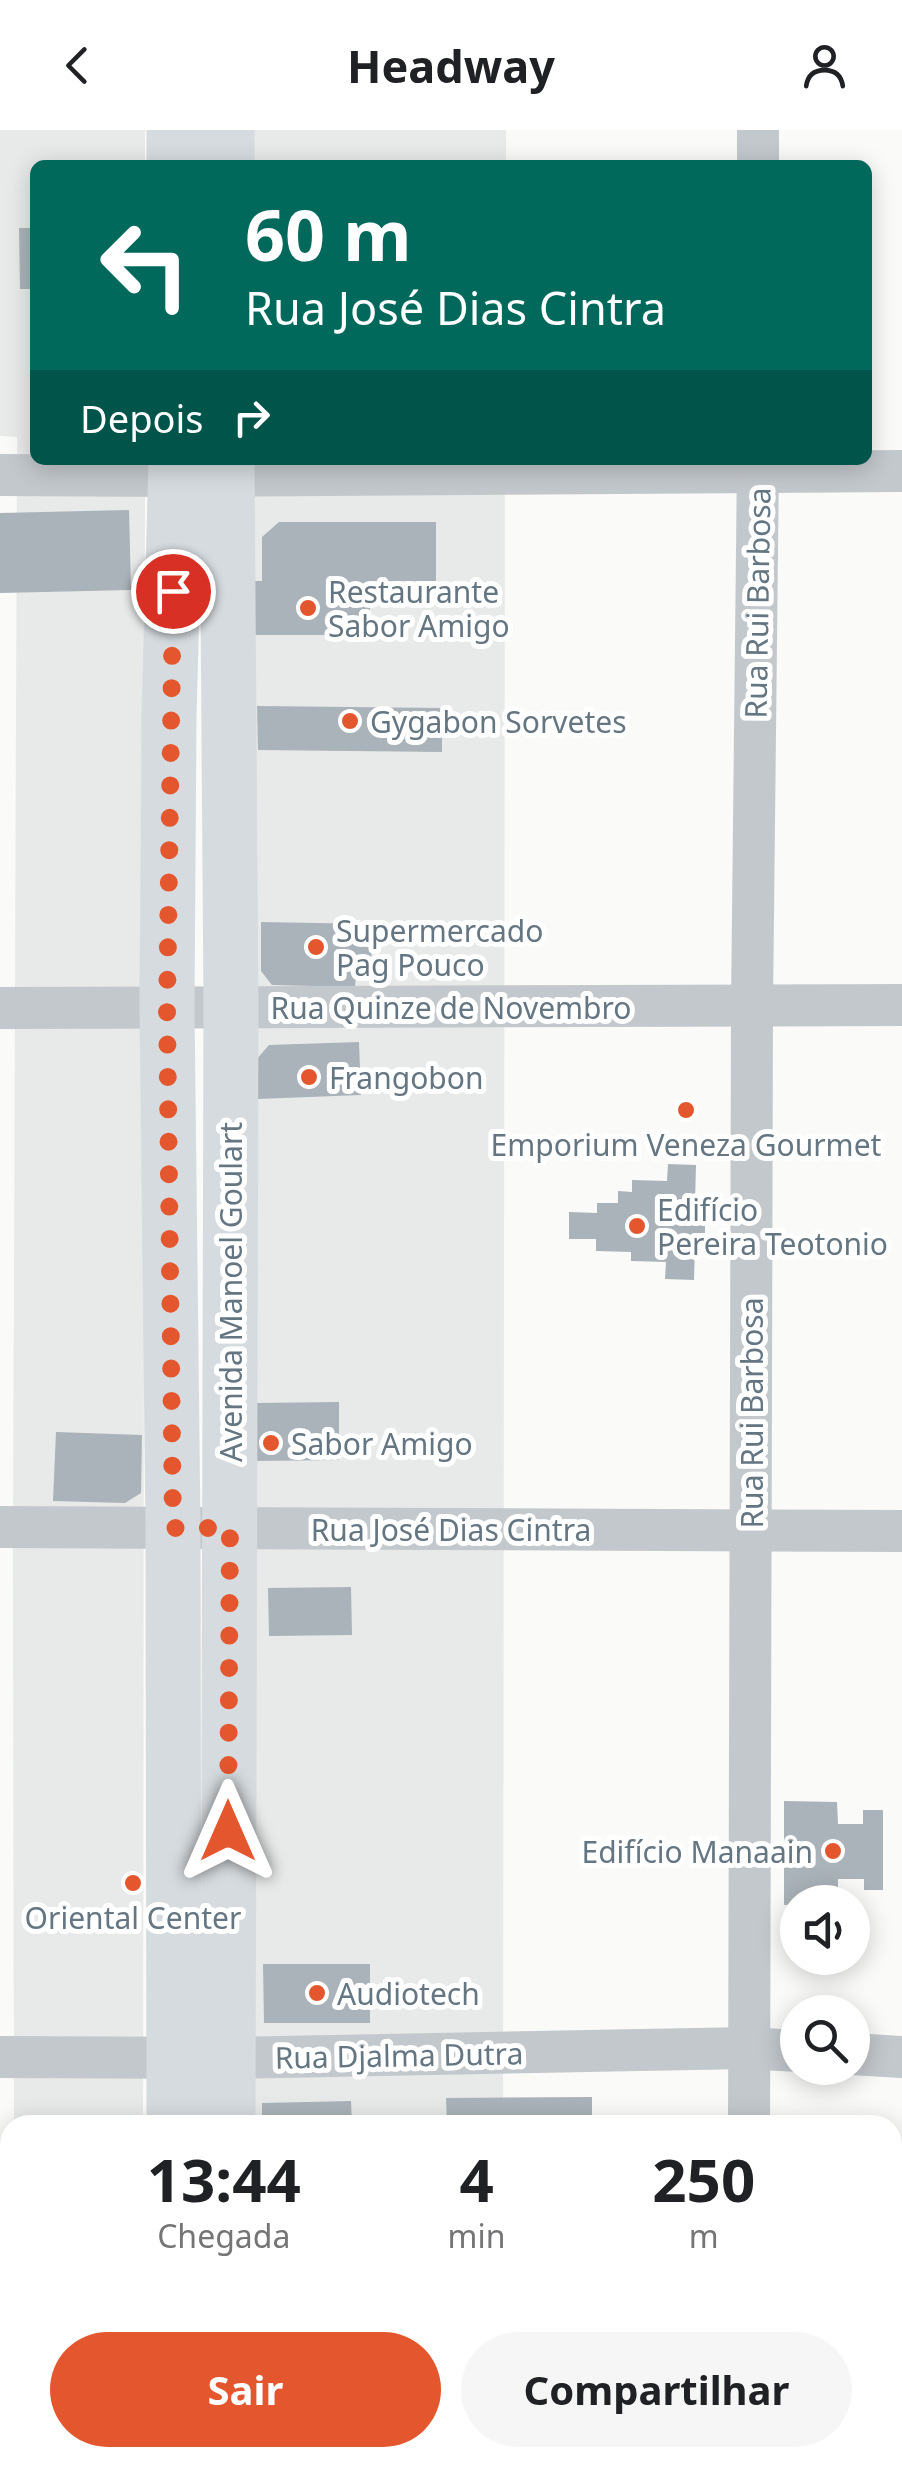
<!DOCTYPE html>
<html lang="pt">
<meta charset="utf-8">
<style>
:root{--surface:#fff;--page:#f6f6f6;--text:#202124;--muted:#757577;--accent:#e4572e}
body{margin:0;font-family:"Noto Sans",sans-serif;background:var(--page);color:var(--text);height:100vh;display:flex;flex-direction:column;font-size:38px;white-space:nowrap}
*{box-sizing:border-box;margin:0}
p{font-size:32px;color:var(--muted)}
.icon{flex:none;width:55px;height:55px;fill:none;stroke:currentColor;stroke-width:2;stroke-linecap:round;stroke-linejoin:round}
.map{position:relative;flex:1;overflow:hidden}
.details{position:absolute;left:0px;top:1985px;width:902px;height:352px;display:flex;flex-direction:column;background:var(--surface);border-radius:30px 30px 0 0;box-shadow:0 5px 25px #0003}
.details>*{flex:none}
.hud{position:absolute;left:30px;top:30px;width:842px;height:305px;border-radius:15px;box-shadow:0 5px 25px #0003;background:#00695c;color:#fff;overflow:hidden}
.fabs{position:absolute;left:780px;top:1755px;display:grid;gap:20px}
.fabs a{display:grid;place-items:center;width:90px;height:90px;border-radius:50%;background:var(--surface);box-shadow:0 5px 25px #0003;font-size:50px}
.pin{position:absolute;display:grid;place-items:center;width:85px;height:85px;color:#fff;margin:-42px;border:5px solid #fff;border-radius:50%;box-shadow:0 2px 10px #0007}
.me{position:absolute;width:110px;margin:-55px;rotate:0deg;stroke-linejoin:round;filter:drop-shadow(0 0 8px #0008)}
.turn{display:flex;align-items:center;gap:35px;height:210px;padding:0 50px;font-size:45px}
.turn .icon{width:130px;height:130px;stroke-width:2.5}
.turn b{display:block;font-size:70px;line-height:85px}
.then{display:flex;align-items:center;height:95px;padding:0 50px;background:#0003;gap:20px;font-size:38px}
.eta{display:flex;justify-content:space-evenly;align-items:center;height:170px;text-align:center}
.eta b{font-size:60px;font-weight:700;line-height:70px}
.action{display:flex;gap:20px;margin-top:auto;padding:20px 50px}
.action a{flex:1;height:115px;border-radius:60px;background:var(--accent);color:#fff;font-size:40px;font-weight:700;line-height:115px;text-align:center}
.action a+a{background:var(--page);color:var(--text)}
header{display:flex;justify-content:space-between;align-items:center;height:130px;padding:0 50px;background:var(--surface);font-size:45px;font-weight:700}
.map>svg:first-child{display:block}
.built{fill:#e8e9e9}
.building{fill:#aab3b9}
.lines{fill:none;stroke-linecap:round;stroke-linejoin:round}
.street{stroke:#c3c8cc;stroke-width:42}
.secondary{stroke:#d6dbdf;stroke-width:55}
.route{stroke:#e4572e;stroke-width:18;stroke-dasharray:0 32.4}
.poi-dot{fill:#e4572e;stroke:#fff;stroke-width:4}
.labels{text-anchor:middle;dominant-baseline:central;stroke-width:10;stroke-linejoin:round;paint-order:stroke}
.poi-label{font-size:30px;fill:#657683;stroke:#fff;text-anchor:start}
.street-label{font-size:30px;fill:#657683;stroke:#fff}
</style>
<header><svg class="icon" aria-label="back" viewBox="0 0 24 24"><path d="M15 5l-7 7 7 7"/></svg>Headway<svg class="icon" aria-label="person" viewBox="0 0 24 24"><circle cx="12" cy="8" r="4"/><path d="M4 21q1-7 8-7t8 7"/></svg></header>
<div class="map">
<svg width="902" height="2337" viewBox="0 0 902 2337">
<rect width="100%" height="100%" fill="#fafaf8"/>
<g class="built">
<path d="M0 0H145V35H35V330H145L143 1995H14L13 1427 17 307 0 306Z"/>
<rect x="245" y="0" width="261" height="35"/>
<path d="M246 330H505L503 1995H251Z"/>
<rect x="252" y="2328" width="251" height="9"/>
</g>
<g class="building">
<path d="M19 98H35V159H20Z"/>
<path d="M129 380 131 460 0 463V383Z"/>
<path d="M279 392H436V451H370V489L354 488V505H252V451H262V407Z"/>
<path d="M257 576 442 578V622L258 620Z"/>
<path d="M261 792 372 794 371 847 356 846 355 857 272 855 261 841Z"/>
<path d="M359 912 361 965 257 969 256 930 269 915Z"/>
<path d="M668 1034 696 1035 695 1073H705V1114H695L694 1150 665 1149 666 1132 631 1131V1122L596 1121V1109H569V1082L597 1083V1073H618V1061L632 1062V1050L667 1051Z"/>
<path d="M339 1272V1330L256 1331V1273Z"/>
<path d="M56 1302 142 1305 141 1363 125 1373 53 1371Z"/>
<path d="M351 1457 352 1505 269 1506 268 1458Z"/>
<path d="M784 1671 837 1672 838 1694H863V1680H883V1760H864V1749H838V1772L784 1775Z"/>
<path d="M263 1834H370V1893H264Z"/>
<path d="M592 1967V1995H447L446 1968Z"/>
<path d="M351 1971 352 1995H262V1973Z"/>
<path d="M66 2328H132L133 2337H66Z"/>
<rect x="798" y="2328" width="61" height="9"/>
</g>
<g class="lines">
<g class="street">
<path d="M758 0V35"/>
<path d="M0 345 176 346 902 341"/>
<path d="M0 878 902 875"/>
<path d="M0 1397 902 1401"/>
<path d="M852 1924 902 1927"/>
<path d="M0 1927 227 1928 747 1918 798 1921"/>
<path d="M749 1995 752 875 758 330"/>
<path d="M756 2328 757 2337"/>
</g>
<g class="secondary">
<path d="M174 0V35"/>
<path d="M227 0V35"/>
<path d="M227 330 231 878 228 1995"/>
<path d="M174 1995 173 1398 167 878 169 586 176 330"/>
<path d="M231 2328V2337"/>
<path d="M172 2337V2328"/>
</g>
</g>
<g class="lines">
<path class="route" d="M173 461 167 878 173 1398H230L228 1701"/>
</g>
<g class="poi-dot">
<circle cx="308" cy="478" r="10"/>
<circle cx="350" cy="591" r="10"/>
<circle cx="316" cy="817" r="10"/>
<circle cx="309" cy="947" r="10"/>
<circle cx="686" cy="980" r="10"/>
<circle cx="637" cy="1096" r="10"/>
<circle cx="271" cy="1313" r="10"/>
<circle cx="833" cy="1721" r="10"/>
<circle cx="133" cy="1753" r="10"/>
<circle cx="317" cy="1863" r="10"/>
</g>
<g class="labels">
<g class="poi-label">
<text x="328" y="461">Restaurante<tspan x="328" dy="34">Sabor Amigo</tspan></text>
<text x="370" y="591">Gygabon Sorvetes</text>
<text x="336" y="800">Supermercado<tspan x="336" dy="34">Pag Pouco</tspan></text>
<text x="329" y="947">Frangobon</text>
<text x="686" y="1014" text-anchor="middle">Emporium Veneza Gourmet</text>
<text x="657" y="1079">Edifício<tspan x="657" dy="34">Pereira Teotonio</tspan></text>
<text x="291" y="1313">Sabor Amigo</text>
<text x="813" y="1721" text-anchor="end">Edifício Manaain</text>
<text x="133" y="1787" text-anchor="middle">Oriental Center</text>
<text x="337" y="1863">Audiotech</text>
</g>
<g class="street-label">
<text transform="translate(757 473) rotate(-89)">Rua Rui Barbosa</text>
<text x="451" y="877">Rua Quinze de Novembro</text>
<text transform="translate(230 1162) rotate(-90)">Avenida Manoel Goulart</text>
<text transform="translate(751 1283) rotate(-90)">Rua Rui Barbosa</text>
<text x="451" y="1399">Rua José Dias Cintra</text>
<text transform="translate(399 1925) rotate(-1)">Rua Djalma Dutra</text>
</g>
</g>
</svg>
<div class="fabs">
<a><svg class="icon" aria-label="sound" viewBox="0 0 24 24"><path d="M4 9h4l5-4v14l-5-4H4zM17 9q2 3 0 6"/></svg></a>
<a><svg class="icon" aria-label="search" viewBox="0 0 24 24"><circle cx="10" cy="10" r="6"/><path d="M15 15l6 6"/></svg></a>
</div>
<div class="pin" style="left:173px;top:461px;background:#d93025"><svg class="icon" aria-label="arrive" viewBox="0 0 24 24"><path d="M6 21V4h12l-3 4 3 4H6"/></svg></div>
<svg class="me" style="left:228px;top:1701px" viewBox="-20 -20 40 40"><path d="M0-17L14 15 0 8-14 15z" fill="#e4572e" stroke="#fff" stroke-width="4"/></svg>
<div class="hud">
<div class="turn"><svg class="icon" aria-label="left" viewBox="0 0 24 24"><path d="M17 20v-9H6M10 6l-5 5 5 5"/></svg><div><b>60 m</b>Rua José Dias Cintra</div></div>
<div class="then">Depois<svg class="icon" aria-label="right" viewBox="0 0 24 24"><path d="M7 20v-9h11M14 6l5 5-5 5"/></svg></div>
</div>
<section class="details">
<div class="eta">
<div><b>13:44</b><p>Chegada</p></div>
<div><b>4</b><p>min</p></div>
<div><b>250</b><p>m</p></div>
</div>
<div class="action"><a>Sair</a><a>Compartilhar</a></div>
</section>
</div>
